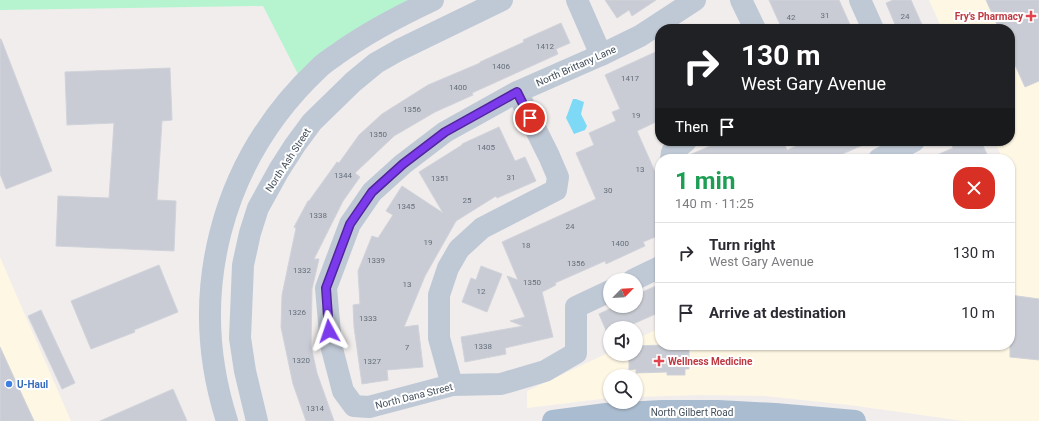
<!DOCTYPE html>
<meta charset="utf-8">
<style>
:root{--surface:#fff;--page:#f2f2f3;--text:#2b2b33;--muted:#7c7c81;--line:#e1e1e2}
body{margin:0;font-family:Roboto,sans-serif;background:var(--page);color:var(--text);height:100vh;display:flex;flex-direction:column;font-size:15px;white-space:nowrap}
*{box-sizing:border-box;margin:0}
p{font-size:13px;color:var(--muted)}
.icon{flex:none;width:22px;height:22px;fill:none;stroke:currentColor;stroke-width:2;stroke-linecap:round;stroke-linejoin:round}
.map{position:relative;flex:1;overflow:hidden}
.drawer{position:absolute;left:655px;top:154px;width:360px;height:196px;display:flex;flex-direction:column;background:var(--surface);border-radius:16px;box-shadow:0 1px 3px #0004}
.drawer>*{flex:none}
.banner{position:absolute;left:655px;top:24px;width:360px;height:122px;border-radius:16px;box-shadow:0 1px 3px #0004;background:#202124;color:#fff;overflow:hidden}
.needle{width:26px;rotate:66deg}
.controls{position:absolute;left:603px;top:273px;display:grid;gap:8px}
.controls a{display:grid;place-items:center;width:40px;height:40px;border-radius:50%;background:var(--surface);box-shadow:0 1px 3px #0004;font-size:20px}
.pin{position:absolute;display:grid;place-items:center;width:34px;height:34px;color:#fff;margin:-17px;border:2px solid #fff;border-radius:50%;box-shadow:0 1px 4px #0007}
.me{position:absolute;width:44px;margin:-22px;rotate:355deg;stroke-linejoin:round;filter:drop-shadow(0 0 3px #0008)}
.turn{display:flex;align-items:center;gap:14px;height:84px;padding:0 20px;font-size:18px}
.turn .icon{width:52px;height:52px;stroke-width:2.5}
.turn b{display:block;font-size:28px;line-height:34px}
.then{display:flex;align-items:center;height:38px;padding:0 20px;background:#0003;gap:8px;font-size:15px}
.round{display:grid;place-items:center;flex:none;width:42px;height:42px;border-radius:16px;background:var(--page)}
.head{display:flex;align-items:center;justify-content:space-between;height:68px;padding:0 20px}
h1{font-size:24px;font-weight:700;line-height:30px;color:#1e9e55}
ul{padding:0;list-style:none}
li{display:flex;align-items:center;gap:12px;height:60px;padding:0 20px;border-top:1px solid var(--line)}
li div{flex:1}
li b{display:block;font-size:15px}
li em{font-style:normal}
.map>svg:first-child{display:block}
.commercial{fill:#fef7e4}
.green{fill:#b6f4d0}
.water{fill:#7ed9f6}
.building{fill:#c9ccd4;stroke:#d1d3da}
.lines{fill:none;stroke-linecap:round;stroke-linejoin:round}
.minor{stroke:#bfc9d5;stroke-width:22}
.major{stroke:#aabcd0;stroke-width:22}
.route-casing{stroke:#51269a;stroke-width:10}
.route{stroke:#7c3aed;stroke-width:7}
.health-dot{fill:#e0444e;stroke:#fff;stroke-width:1.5}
.shop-dot{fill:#3f7fe0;stroke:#fff;stroke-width:1.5}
.labels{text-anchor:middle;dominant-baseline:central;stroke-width:4;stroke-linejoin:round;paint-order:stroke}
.number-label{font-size:8px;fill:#656f7b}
.health-label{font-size:10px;font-weight:bold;fill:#be3a42;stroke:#fff;text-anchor:end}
.street-label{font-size:10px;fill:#44505d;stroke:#fff}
.shop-label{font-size:10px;font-weight:bold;fill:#366cbe;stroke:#fff;text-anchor:start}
</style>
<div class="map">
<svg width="1039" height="421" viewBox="0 0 1039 421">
<rect width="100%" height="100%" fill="#f1eded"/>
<g class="commercial">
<path d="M929 0H1039V421H964L849 405 765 396 701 395 636 397V376H610V398L527 408V391L610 352V354H636V339L660 328V345H1010V159H1003L994 141H1010V29H942Z"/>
<path d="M0 257 71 421H0Z"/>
</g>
<path class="green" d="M0 0H408L299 76 263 6 0 10Z"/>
<path class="water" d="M573 99H576L584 102 581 114 587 126 585 130 574 134 566 118Z"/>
<g class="building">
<path d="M605 0H656L632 16 629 10 617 18Z"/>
<path d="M769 0H839L852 29H782Z"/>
<path d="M893 0H911L924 29H897L886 3Z"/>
<path d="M986 0H1039V81L1025 87 1010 54V29H999Z"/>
<path d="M561 23 570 43 556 49 558 54 472 93 473 95 435 112 394 136 355 173 360 177 343 201 314 259H319L312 289 311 346 317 373 334 421H306L293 384 281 327 282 295 296 228 294 227 308 201H309L337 162 339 163 359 135 382 114 428 85 480 63V62L524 42 523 40Z"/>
<path d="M0 39H1L52 171 6 189 0 174Z"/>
<path d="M660 50V120L637 131 660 183V235L643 242 645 246 606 264 605 261 555 283 556 285 542 292 553 337 505 348 506 354 465 362 461 337 523 326 510 321 525 317 507 276 518 280 502 242 596 199 576 153 594 145 589 133 616 121 612 112 620 109 605 75Z"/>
<path d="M170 68 172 120 162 121 157 200 176 201 174 251 56 246 58 196 109 198 114 123 67 125 65 72Z"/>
<path d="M499 127 515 161 525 157 536 181 497 198 496 196 456 221 425 276 404 327 418 325 423 367 387 370 388 380 362 384 354 327 353 305 360 304 358 271 372 236 378 238 393 215 386 211 402 186 443 213 419 172 462 145V144Z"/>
<path d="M722 141H783L787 150 808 141H872L831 159H684L687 156Z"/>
<path d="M950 141H981L989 159H928L953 148Z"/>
<path d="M159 265 178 312 134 330 135 332 91 349 71 301Z"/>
<path d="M481 266 502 274 487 312 462 302 471 278 476 280Z"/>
<path d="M660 284V312L624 328H610V334L608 335 599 314 616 306H636V295Z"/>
<path d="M1010 295 1039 299V360L1010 357Z"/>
<path d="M41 310 75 383 62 389 28 316Z"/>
<path d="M665 345H689V369H685V375H667V372L636 373V369L629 370V354H636V346Z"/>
<path d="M0 347 34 421H0Z"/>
<path d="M173 389 187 421H100Z"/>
</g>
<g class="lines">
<g class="minor">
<path d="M577 0 601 55"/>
<path d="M741 0 755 29"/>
<path d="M860 0 873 29"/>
<path d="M671 159 672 152 686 141"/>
<path d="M879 159 914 141"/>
<path d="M633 280 660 267"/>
<path d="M610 291 576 307V353L545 371 501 384 452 385 369 407 354 406 343 391 331 345 326 288 350 224 372 192 403 164 445 132 517 92 601 55 640 36 695 0"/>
<path d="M452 385 439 338V295L448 268 459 249 482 228 556 190 558 177 549 156 517 92"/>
<path d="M227 421C186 293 221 160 319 68 324 63 330 59 336 55 366 33 399 16 433 0"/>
<path d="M257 421 245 371 240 338 243 265 250 233 258 208 279 170 295 145 312 122 353 82 376 63 399 50 502 0"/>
</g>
<path class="major" d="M553 421 606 414 662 411H718L775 414 855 421"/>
</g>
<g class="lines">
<g class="route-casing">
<path id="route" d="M329 331 326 288 350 224 372 192 403 164 445 132 517 92 530 118"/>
</g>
<use href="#route" class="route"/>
</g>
<g class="health-dot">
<path d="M1029 10h4v4h4v4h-4v4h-4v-4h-4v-4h4z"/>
<path d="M657 355h4v4h4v4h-4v4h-4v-4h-4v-4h4z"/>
</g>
<circle class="shop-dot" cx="9" cy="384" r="4"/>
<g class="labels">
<g class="number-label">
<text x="825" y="15">31</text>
<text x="905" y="16">24</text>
<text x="791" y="17">42</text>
<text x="545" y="46">1412</text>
<text x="501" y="66">1406</text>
<text x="630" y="78">1417</text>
<text x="458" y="87">1400</text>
<text x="412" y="109">1356</text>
<text x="636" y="115">19</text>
<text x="378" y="134">1350</text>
<text x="486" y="147">1405</text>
<text x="640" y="169">13</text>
<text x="343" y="175">1344</text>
<text x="511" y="177">31</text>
<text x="440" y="178">1351</text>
<text x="608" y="190">30</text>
<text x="467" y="200">25</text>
<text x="406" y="206">1345</text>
<text x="318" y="215">1338</text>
<text x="570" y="226">24</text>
<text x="428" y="242">19</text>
<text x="620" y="243">1400</text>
<text x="526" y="245">18</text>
<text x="376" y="260">1339</text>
<text x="576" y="263">1356</text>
<text x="302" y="270">1332</text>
<text x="532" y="282">1350</text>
<text x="407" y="284">13</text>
<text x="481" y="291">12</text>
<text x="297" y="312">1326</text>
<text x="368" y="318">1333</text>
<text x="483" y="346">1338</text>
<text x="407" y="347">7</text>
<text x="301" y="360">1320</text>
<text x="372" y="361">1327</text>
<text x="315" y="408">1314</text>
</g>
<g class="health-label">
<text x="1023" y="16">Fry's Pharmacy</text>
<text x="668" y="361" text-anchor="start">Wellness Medicine</text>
</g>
<g class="street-label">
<text transform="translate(576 66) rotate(-24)">North Brittany Lane</text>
<text transform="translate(288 160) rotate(-57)">North Ash Street</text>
<text transform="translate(414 396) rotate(-14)">North Dana Street</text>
<text x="692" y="412">North Gilbert Road</text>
</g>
<g class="shop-label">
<text x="17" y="384">U-Haul</text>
</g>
</g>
</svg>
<div class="controls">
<a><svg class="needle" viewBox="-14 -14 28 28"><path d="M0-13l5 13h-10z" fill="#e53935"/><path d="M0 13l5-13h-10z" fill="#7c7c81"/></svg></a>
<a><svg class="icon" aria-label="sound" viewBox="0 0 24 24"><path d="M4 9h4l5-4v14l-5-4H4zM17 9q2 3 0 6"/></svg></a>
<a><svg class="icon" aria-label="search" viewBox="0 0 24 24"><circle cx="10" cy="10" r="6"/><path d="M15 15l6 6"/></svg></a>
</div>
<div class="pin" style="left:530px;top:118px;background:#d93025"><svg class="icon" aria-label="arrive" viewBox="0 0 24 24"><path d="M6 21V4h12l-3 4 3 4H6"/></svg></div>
<svg class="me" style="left:329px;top:331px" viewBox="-20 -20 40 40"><path d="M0-17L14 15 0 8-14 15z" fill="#7c3aed" stroke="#fff" stroke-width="4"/></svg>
<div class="banner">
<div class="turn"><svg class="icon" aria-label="right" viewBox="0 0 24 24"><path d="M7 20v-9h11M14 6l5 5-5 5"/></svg><div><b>130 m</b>West Gary Avenue</div></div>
<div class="then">Then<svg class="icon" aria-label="arrive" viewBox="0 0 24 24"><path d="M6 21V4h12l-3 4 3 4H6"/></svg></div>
</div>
<section class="drawer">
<div class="head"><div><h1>1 min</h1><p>140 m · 11:25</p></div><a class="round" style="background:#d93025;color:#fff"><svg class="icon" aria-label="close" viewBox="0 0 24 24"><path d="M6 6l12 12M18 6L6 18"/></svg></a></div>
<ul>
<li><svg class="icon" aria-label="right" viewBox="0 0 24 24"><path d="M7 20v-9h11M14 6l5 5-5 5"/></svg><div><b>Turn right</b><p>West Gary Avenue</p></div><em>130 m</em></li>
<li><svg class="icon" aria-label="arrive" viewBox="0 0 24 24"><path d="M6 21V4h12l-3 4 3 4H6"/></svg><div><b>Arrive at destination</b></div><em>10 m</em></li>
</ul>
</section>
</div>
